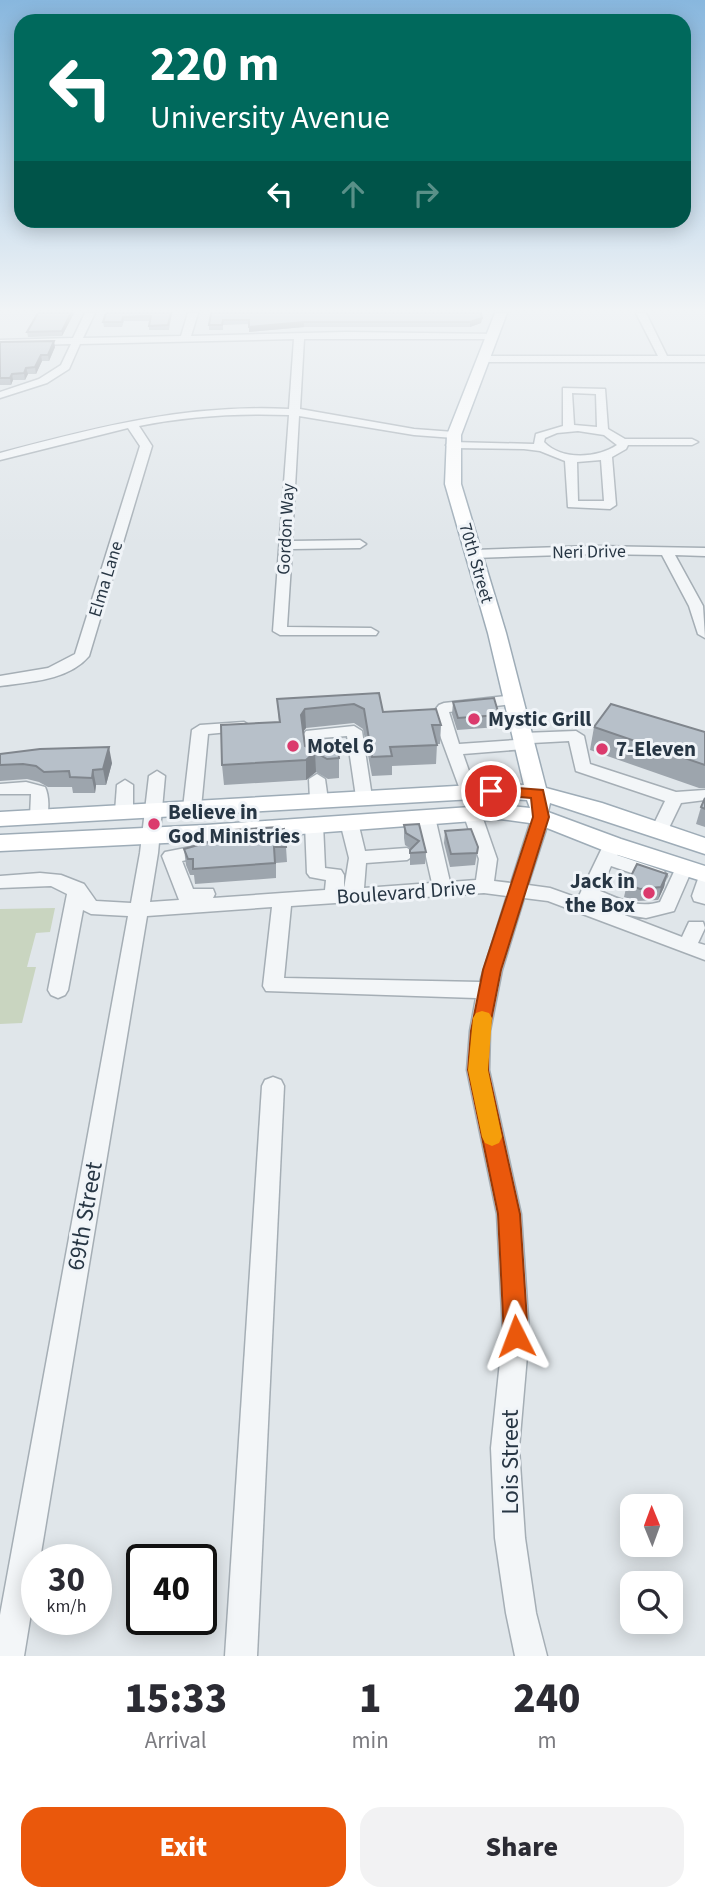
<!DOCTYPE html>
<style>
:root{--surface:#fff;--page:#f2f2f3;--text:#2b2b33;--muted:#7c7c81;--accent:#ea580c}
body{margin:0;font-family:"Source Sans 3",sans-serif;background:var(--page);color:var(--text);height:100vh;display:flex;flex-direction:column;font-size:26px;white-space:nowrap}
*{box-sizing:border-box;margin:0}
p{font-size:23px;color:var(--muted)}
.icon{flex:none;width:38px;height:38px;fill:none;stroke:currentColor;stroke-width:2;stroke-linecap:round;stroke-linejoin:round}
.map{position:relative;height:1656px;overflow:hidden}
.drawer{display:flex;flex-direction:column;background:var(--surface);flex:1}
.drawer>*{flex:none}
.hud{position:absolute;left:14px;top:14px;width:677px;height:214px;border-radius:21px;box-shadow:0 4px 18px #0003;background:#00695c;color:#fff;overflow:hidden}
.needle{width:46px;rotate:359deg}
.tools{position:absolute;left:620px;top:1494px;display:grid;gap:14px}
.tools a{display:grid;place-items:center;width:63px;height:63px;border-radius:14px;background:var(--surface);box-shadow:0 4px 18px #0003;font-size:35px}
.speed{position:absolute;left:21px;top:1544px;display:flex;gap:14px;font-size:35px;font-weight:700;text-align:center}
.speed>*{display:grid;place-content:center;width:91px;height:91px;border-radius:50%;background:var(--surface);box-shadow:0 4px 18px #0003;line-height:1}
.speed small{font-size:18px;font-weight:400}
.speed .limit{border:4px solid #111;border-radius:10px;background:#fff;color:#111}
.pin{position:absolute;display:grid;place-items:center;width:60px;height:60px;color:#fff;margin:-30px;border:4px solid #fff;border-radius:50%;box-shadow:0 2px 7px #0007}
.me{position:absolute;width:77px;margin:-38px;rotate:357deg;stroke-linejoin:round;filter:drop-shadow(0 0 5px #0008)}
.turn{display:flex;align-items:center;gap:24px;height:147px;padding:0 21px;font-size:32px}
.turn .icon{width:91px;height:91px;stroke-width:2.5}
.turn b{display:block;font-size:49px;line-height:60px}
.lanes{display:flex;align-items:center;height:66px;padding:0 21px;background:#0003;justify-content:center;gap:35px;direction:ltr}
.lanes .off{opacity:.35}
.eta{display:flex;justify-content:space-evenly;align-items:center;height:119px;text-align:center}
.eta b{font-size:42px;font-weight:800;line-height:49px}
.primary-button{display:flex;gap:14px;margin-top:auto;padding:14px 21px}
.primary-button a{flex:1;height:80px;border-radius:21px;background:var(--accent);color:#fff;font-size:28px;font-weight:800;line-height:80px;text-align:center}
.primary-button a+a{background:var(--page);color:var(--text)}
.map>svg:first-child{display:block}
.green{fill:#c9d5c0}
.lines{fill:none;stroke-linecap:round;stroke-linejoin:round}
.minor-casing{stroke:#a5aeb5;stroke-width:3}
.major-casing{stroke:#9eacb7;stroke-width:3}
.minor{fill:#f3f6f8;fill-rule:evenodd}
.major{fill:#fff;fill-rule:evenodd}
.wall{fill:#9da5ad}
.shaded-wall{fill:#80868d}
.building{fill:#b7c0c9;stroke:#80868d;stroke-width:2}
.route{fill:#ea580c;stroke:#983908;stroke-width:2}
.slow{fill:#f59e0b}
.poi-dot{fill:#db3a6d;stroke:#f0f4f8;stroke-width:2.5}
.labels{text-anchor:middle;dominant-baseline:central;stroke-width:6;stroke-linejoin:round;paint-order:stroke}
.far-street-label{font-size:18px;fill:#273644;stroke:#f0f4f8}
.poi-label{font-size:21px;font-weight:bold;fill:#273644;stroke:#f0f4f8;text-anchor:start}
.street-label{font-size:21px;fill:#273644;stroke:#f0f4f8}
.near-street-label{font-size:24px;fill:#273644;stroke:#f0f4f8}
</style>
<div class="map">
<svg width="705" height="1656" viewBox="0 0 705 1656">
<rect width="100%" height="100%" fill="#e0e6ea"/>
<path class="green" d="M55 908 50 932 36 933 27 967H36L22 1023 0 1024V909Z"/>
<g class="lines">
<g class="minor-casing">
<g id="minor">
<path d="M85 313H95L83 338 181 336 188 313H198L191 336 346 332 497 334V338L494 339H304L300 409 414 429 454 432 460 435 454 438 414 435 299 416 292 541 360 540 366 544 360 548 292 549 287 627 371 628 378 632 376 635H280L273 631 289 415C238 413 188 416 139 426L152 446 89 656C69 680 30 682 0 686V676L48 668 75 654 140 446 128 428 0 460V453C98 427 186 404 289 409L294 339 80 344 69 369 47 383 0 398V392L39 379 61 365 71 344 0 346V340L73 338Z"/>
<path d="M636 313H646L667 356H705V362H484L479 359 484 356H658Z"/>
<path d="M563 388 605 389 608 429 625 439H692L698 442 692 445H628L626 449 612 457 616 505 610 509 568 507 565 461 540 451 524 449 452 448 446 445 452 442 534 444 536 434 563 426ZM572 393 596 394 597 427 574 425ZM578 431 604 435 617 445C596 459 561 460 544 442L545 438 557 433ZM601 460 604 501H578L577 462Z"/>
<path d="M594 546 705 548V556L675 555 703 606 705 638 698 634 689 606 662 555 594 554 474 558 467 554 474 550Z"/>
<path d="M514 695 519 697 522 700 519 703 449 712 459 744 516 740 517 735 523 733 576 731 584 736 590 764 676 792 705 790V800L681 803 666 834H654L651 830 665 801 576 771 569 741 532 743 531 748 525 749 463 754 476 791 468 796 462 795 434 719 414 722 406 717 414 712 435 710 439 705 444 703Z"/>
<path d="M244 722 252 727 250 730 208 734 201 808 192 814 186 812 183 808 192 730 200 725Z"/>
<path d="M354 726 362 731 372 797 364 803 356 797 347 736 320 738 323 763 315 768 307 763 304 734 306 731Z"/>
<path d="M157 771 165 776 158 853 150 902 179 900 162 856 165 852 196 846 204 841 213 847 210 855 182 861 193 889H213L215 894 213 898 325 890 326 880 310 877 307 873 305 824 314 818 323 824 325 868 341 870 344 875V889L349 858 340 822 349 816 358 822 365 851 407 848 416 854 407 860 366 863 364 888 432 883 417 817 426 811 435 817 450 882 476 880 479 859 463 813 472 807 481 813 497 859 494 881 511 883 532 817 541 811 550 817 528 885 550 888 578 898 602 848 611 842 620 848 617 855 664 871 667 876 664 881 658 882 611 866 600 891C620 899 638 909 660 902L678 863H690L693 867 674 911 646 918 622 914 682 937 689 922H703L705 928 698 943 705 945V960L548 901 524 898 502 970 490 1031 489 1070 521 1214 529 1333 519 1448 525 1538 536 1613 547 1656H515L506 1613 495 1538 491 1448 503 1333 497 1214 467 1070 470 1031 476 998 266 991 263 986 272 907 147 916 40 1559H37V1577L24 1656H0V1615L128 916 91 914 83 910 68 990 65 995 58 998 51 995 48 990 67 894 51 886 0 888V876L40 873 61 875 84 884 96 901 131 903 140 853 149 776ZM484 893 507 896 480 982 284 978 291 906Z"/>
<path d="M317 774 325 779 328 800 319 806 310 800 309 779Z"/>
<path d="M125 780 133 785V812L124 818 115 812 117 785Z"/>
<path d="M26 782 45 787C49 795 50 813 45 821H33L30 817 31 794H0V784Z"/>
<path d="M705 878V904L694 901 692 896 698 879Z"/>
<path d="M273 1077 281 1080 284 1086 257 1656H225L262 1086 265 1080Z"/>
</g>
</g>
<g class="major-casing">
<path id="major" d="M495 313H507L461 435V484L506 633 546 788 602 803 705 838V854L550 803 548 812 621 839 705 866V882L605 851 537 824 500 819 206 841 0 851V835L206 825 500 805 530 808 527 800 491 798 0 826V812L491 784 524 785 488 633 445 484 447 435Z"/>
</g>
<use href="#minor" class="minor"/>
<use href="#major" class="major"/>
</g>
<g class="wall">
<path d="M38 313H74L62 336 28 337 27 332Z"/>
<path d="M106 313H172L169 330H149V326L150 321H124L122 327H104L103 322Z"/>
<path d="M211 313 482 318 481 323 470 327H304L249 332V324L223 325V330H209V325Z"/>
<path d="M0 342 55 347 49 361H42L36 374H28L25 380H13L11 385H0Z"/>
<path d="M379 693 383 712 441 725 440 744H437L436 764 392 766V775L372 776 363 729 354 723 306 728 303 732 305 746 316 751 339 758V778L328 779 316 772 306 780 224 785 222 765 279 722 277 699Z"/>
<path d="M453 702 499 715 498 727 457 730 452 714Z"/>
<path d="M594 727 705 732V788H699L590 750Z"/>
<path d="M0 754 112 763 106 785H96L95 793H73L72 787H48L39 782 27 779 0 781Z"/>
<path d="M705 798V827L696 824 701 807Z"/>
<path d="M419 824 426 852 425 864 410 865V850L411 849 405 845 404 838V825Z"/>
<path d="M278 830 286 847 287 862 276 863V878L195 884 194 875H190L186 865 184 849 234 840Z"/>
<path d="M445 831 478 847 475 865 450 867 444 843Z"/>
<path d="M667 874 664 887 658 900 637 901 624 897 627 884Z"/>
</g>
<g class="shaded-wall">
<path d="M71 313H74L62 336V331Z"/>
<path d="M482 318 481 323 470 327V322Z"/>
<path d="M304 322V327L249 332V327Z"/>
<path d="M54 341 55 347 49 361 48 355Z"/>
<path d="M41 355 42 361 36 374 35 367Z"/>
<path d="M26 368 28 374 25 380 24 373Z"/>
<path d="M12 374 13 380 11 385 10 378Z"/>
<path d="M305 709 306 728 301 734V715Z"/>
<path d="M109 747 112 763 106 785 103 769Z"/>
<path d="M315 752 316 772 306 780V760Z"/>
<path d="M93 770 96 785 95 793 92 778Z"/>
<path d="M667 874 664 887 658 900 661 887Z"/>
</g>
<g class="building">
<path d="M38 313H71L62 331 27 332Z"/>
<path d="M106 313H171L168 325 149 326 151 316 123 317 122 322H103Z"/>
<path d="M211 313H481L482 318 470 322H304L249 327V320H223L222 325H209Z"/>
<path d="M54 341 48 355H41L35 367 26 368 24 373 12 374 10 378H0V342Z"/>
<path d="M379 693 383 712 436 709 441 725H432L437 745 390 747 392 756 372 757 364 709 354 704 305 709 301 715 305 746 316 751 325 743 337 742 339 758 327 759 315 752 306 760 222 765 221 725 280 722 277 699Z"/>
<path d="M494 698 499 715 458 718 453 702Z"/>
<path d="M611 704 705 732V765L594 727Z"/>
<path d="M109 747 103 769 93 770 92 778 70 777 69 771 44 772 36 766 23 764 0 765V754L40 749Z"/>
<path d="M705 798V809L701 807Z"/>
<path d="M419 824 426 852 410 853V850L419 841 406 833 404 825Z"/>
<path d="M278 827V830L284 829 286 847H274L275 863 193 869V859H188L184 849 209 842 234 840 233 830Z"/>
<path d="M471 829 478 847 477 853 451 854 445 831Z"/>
<path d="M637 864 667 874 661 887 640 889 627 884Z"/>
</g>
<linearGradient id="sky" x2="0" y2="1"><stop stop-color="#88b7de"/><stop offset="0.57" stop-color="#f1f4f6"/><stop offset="1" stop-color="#f1f4f6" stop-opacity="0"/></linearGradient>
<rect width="705" height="545" fill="url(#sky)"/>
<path class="route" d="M491 786 543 790 549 817 501 970 489 1031 488 1070 520 1214 528 1336 524 1344 516 1347 508 1344 504 1336 498 1214 468 1070 471 1031 483 970 533 817 531 798 486 794 484 791Z"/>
<path class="slow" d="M482 1011 489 1013 492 1018 488 1070 502 1137 499 1143 492 1146 485 1143 482 1137 468 1070 473 1018 476 1013Z"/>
<g class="poi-dot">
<circle cx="474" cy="719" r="7"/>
<circle cx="293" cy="746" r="7"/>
<circle cx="602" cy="749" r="7"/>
<circle cx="154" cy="824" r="7"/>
<circle cx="649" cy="893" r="7"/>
</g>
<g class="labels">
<g class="far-street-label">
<text transform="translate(286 529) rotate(-87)">Gordon Way</text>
<text transform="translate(589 552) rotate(-1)">Neri Drive</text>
<text transform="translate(476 563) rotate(74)">70th Street</text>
<text transform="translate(106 579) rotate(-73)">Elma Lane</text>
</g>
<g class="poi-label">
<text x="488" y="719">Mystic Grill</text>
<text x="307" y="746">Motel 6</text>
<text x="616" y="749">7-Eleven</text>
<text x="168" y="812">Believe in<tspan x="168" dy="24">God Ministries</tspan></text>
<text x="635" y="881" text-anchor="end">Jack in<tspan x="635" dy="24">the Box</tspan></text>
</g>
<g class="street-label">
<text transform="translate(406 892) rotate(-4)">Boulevard Drive</text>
</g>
<g class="near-street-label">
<text transform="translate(85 1216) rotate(-80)">69th Street</text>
<text transform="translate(510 1462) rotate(-90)">Lois Street</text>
</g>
</g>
</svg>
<div class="tools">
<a><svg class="needle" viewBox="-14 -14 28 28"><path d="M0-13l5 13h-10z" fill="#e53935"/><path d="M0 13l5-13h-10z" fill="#7c7c81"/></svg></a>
<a><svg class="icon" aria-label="search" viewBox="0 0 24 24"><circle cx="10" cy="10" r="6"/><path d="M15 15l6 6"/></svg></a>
</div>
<div class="speed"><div>30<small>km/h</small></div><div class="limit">40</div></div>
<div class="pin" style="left:491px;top:791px;background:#d93025"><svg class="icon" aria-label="arrive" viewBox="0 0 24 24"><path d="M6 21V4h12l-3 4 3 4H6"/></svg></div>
<svg class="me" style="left:516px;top:1336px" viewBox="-20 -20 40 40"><path d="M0-17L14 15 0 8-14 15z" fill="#ea580c" stroke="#fff" stroke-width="4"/></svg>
<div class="hud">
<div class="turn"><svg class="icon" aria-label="left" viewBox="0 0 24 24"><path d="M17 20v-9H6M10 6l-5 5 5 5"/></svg><div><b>220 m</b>University Avenue</div></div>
<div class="lanes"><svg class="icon" aria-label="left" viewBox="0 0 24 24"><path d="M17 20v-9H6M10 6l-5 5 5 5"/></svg><svg class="icon off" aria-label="ahead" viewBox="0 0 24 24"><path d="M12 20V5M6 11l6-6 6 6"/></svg><svg class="icon off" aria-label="right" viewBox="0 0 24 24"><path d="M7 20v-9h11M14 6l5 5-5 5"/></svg></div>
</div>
</div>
<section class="drawer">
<div class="eta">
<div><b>15:33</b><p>Arrival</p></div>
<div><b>1</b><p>min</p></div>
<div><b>240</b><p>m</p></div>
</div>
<div class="primary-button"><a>Exit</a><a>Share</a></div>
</section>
